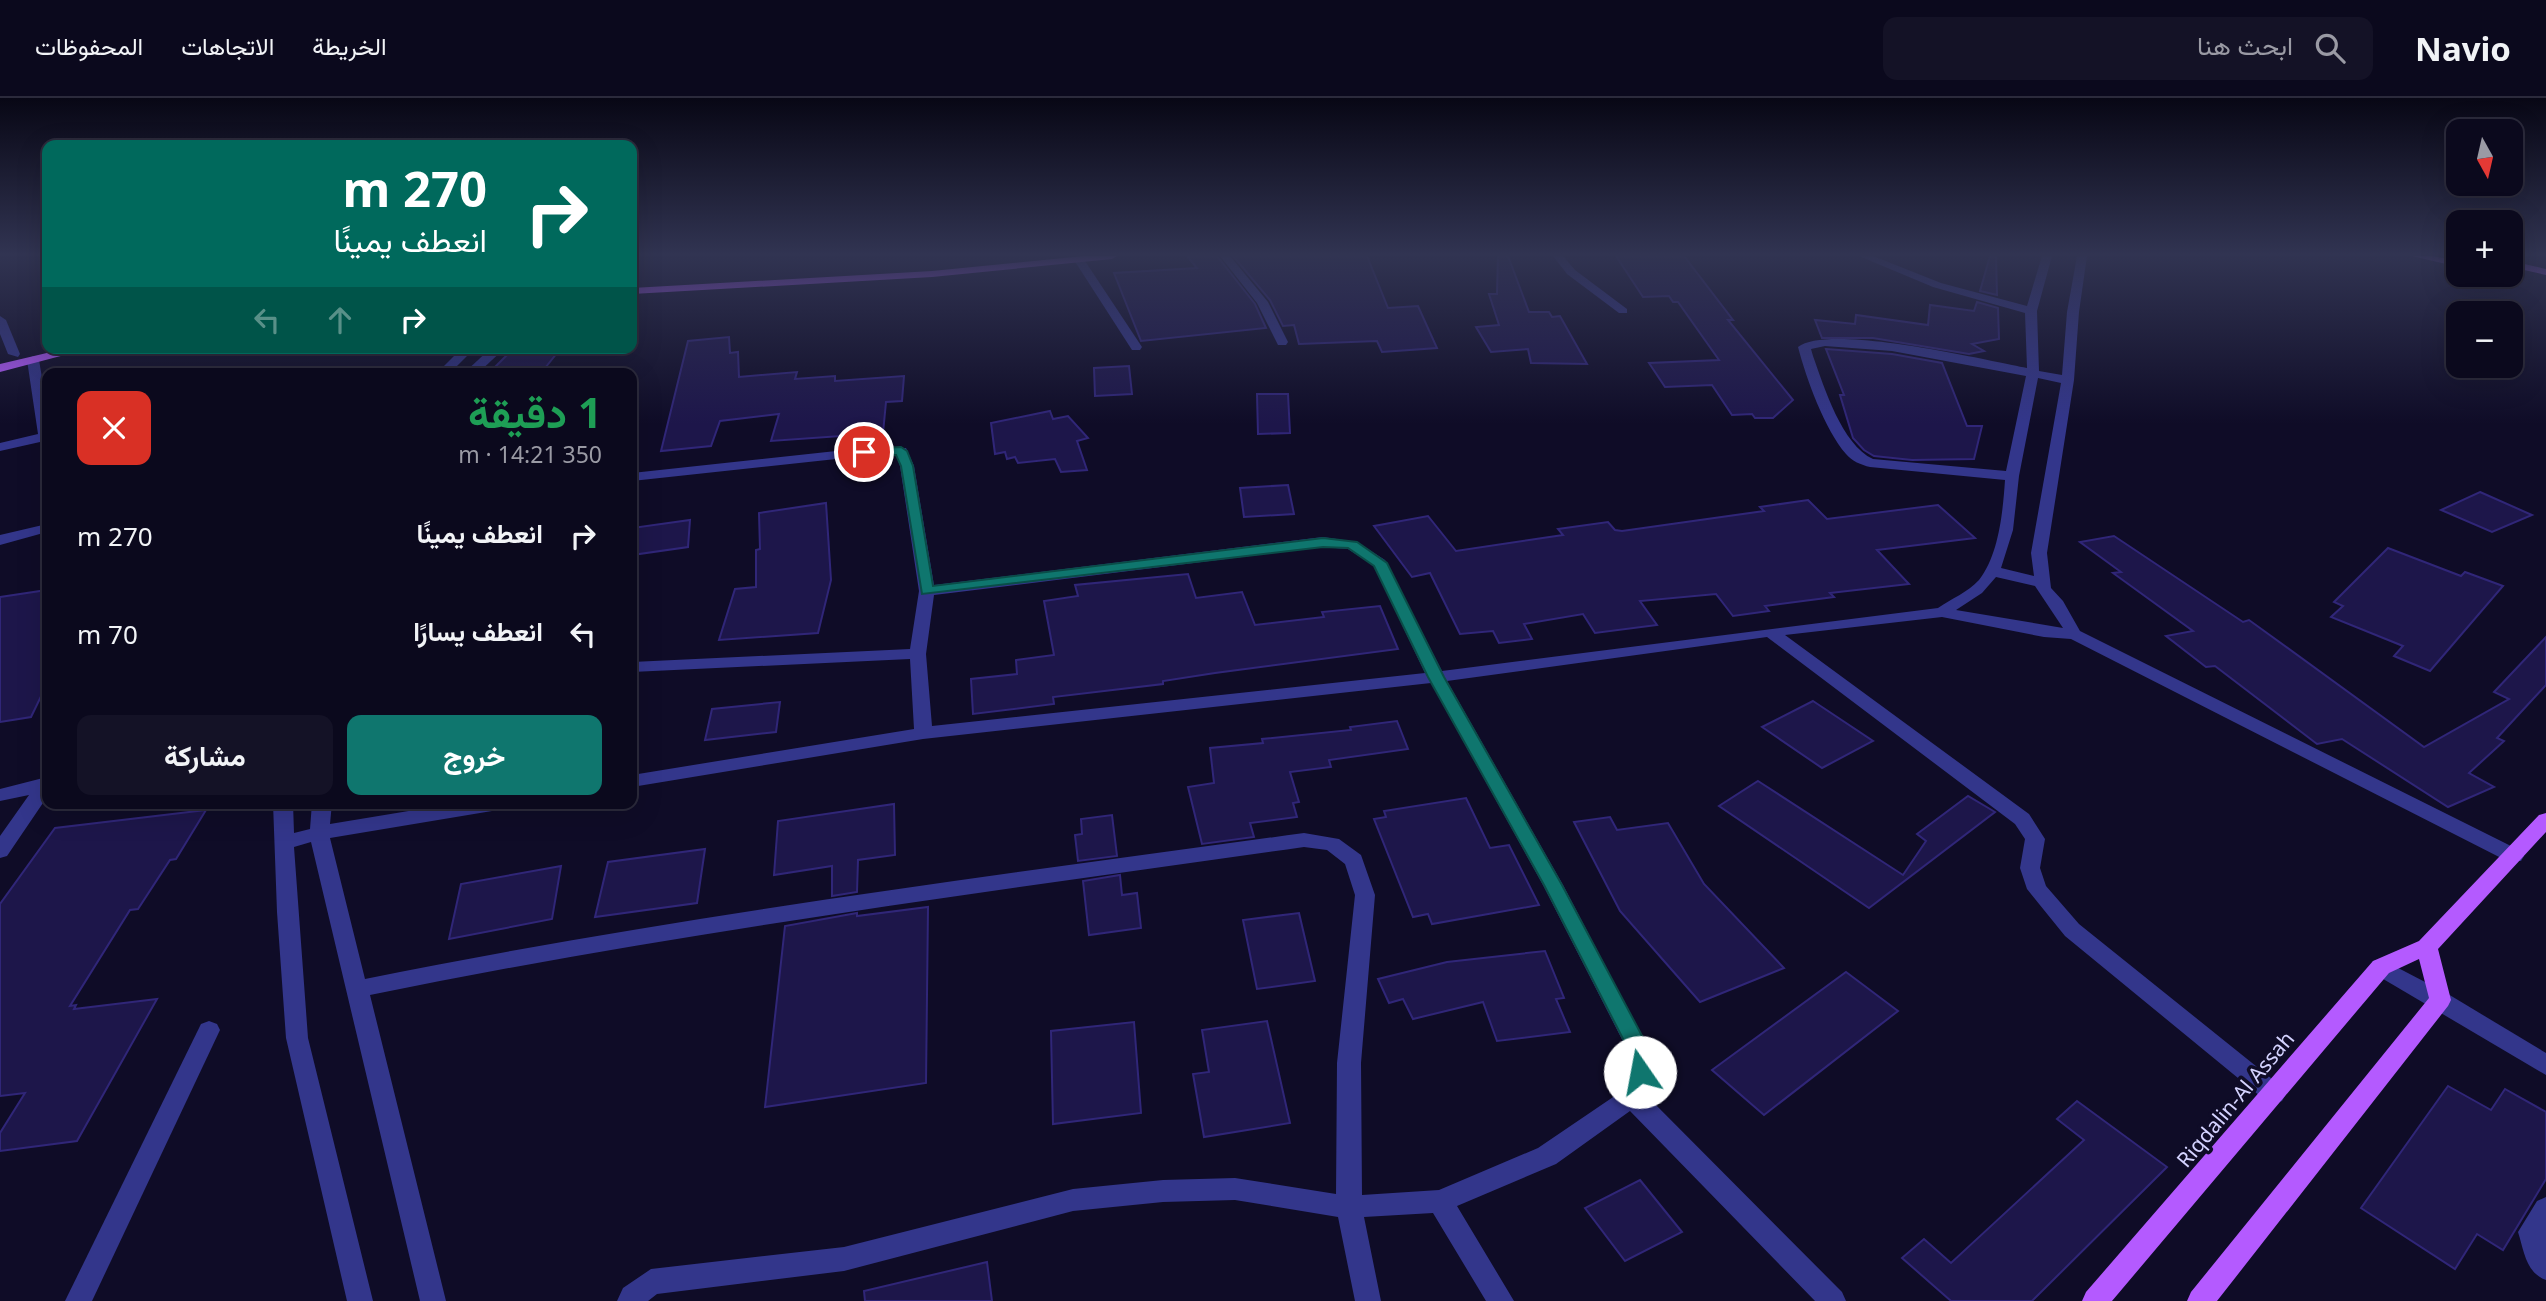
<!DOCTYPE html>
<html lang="ar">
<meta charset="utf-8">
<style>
:root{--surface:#0b091d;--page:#141226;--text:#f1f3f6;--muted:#9a9aa4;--line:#2b2a3b;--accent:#0f766e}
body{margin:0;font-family:"Noto Sans",Vazirmatn,sans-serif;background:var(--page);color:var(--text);direction:rtl;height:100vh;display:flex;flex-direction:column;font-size:26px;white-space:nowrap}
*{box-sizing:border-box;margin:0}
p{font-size:23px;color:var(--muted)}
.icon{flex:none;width:38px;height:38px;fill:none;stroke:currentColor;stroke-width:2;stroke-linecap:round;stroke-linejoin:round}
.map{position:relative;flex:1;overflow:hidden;direction:ltr}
.side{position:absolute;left:42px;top:270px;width:595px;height:441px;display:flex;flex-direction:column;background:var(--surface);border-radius:14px;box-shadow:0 7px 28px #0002,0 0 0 2px var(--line);direction:rtl}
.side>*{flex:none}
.top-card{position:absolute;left:42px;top:42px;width:595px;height:214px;border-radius:14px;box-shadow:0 7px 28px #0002,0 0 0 2px var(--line);direction:rtl;background:#00695c;color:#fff;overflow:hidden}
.needle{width:46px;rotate:172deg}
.buttons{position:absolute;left:2446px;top:21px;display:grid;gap:14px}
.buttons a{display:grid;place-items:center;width:77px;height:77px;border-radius:14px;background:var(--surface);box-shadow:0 7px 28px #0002,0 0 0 2px var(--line);font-size:35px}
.pin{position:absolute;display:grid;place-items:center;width:60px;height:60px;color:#fff;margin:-30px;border:4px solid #fff;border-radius:50%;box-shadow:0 2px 7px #0007}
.me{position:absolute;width:77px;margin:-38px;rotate:348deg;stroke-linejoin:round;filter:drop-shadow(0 0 5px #0008)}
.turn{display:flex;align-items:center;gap:24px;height:147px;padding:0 35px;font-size:32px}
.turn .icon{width:91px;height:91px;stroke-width:2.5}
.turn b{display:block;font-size:49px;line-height:60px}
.lanes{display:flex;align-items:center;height:66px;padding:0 35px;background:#0003;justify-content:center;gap:35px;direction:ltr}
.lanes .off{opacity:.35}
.round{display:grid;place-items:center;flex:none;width:74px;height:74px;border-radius:14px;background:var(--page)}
.head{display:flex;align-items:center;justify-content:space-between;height:119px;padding:0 35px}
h1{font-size:42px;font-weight:700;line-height:52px;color:#1e9e55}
.action{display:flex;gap:14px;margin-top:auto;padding:14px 35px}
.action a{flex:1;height:80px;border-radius:14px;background:var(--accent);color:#fff;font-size:28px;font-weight:700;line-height:80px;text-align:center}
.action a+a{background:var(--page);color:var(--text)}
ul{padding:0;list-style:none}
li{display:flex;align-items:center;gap:21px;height:98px;padding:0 35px}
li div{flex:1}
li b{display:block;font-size:26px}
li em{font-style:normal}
header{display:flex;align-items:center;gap:42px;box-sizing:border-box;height:98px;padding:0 35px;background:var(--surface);border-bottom:2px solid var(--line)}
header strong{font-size:33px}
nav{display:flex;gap:38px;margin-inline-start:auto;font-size:24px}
.search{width:490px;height:63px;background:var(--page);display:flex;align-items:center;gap:18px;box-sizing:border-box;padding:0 24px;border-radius:14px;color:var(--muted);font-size:26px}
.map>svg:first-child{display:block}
.building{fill:#1d164a;stroke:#302678;stroke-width:2}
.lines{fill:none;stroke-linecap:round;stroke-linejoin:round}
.minor{fill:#33368b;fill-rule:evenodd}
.major{fill:#b45aff;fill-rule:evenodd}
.route{fill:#0f766e;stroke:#0a4d48;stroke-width:2}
.labels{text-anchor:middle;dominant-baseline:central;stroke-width:7;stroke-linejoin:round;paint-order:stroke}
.near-street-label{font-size:21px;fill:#d4d3ff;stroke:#0f0c27}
</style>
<header>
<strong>Navio</strong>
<div class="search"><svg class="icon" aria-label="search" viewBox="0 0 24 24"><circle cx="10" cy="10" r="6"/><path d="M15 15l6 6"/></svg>ابحث هنا</div>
<nav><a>الخريطة</a><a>الاتجاهات</a><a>المحفوظات</a></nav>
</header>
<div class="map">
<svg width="2546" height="1203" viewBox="0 0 2546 1203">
<rect width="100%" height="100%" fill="#0f0c27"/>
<g class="building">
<path d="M1187 158H1217L1255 206 1266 230 1141 243 1114 175 1197 170Z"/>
<path d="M1233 158H1367L1388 210 1418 208 1437 250 1382 254 1377 243 1299 246 1294 227 1283 228 1270 202Z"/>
<path d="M1498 158H1508L1529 214H1549L1552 219 1560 218 1587 266 1531 265 1528 251 1491 254 1476 229 1499 227 1489 196H1497Z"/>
<path d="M1616 158H1684L1733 222H1728L1793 302 1773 320H1755L1752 316 1732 317 1712 287 1665 289 1649 265 1719 262 1678 204H1673L1669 198 1643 199Z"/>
<path d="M1990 158H1996L1997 197 1980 193Z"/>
<path d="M1977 204 1998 210 1999 241 1972 246 1984 253 1969 256 1873 240H1822L1815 222 1855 226 1856 217 1928 227 1930 207 1974 213Z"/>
<path d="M729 239 730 255 738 254 739 279 797 274 795 281 835 278V283L904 278 902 303 886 304 883 335 771 343 779 316 720 323 711 348 661 353 688 243Z"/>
<path d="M514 250H561L541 275H489Z"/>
<path d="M1826 251 1892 256 1942 265 1967 328H1982L1974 361 1912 362 1874 358 1864 352 1853 340 1840 297H1844Z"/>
<path d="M1129 268 1132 296 1095 298 1094 270Z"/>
<path d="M1257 296H1288L1290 335 1258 336Z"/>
<path d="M1050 313 1053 321 1068 318 1088 340 1077 343 1087 372 1061 374 1055 361 1018 365 1015 359 1007 361 1005 354 995 356 991 325Z"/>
<path d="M1288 387 1294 416 1244 419 1240 390Z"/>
<path d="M2480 394 2532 417 2492 434 2441 412Z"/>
<path d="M1808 402 1827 421 1938 407 1975 440 1877 452 1909 486 1830 495 1834 499 1765 508 1769 513 1733 518 1716 496 1640 503 1657 527 1595 535 1583 516 1524 526 1532 541 1499 545 1493 533 1460 536 1430 475 1412 479 1374 428 1428 418 1456 453 1563 437 1558 431 1608 424 1615 432 1622 433 1764 413 1760 409Z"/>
<path d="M826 405 831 482 818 535 719 542 735 491 756 489V452L760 451 759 415Z"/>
<path d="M690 422 688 449 632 457V430Z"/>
<path d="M2114 438 2243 524 2249 522 2424 649 2509 601 2494 594 2546 539V587L2497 640 2504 643 2469 675 2494 689 2448 709 2342 641 2317 646 2215 568 2206 569 2166 538 2193 533 2113 475 2121 474 2080 444Z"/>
<path d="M2388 450 2461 478 2465 474 2503 488 2430 573 2394 558 2403 548 2331 519 2343 508 2334 504Z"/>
<path d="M1188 476 1196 500 1242 494 1255 527 1324 519 1322 514 1380 508 1398 551 1215 575 1163 583V586L1053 599 1054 606 973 616 971 581 1017 576 1016 562 1054 557 1044 503 1078 498 1075 487Z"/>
<path d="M47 492V586L31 619 0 624V499Z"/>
<path d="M1813 603 1873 643 1822 670 1762 629Z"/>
<path d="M780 604 776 634 705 642 712 611Z"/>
<path d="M1397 623 1408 651 1329 662 1331 669 1290 674 1299 704 1293 705 1297 719 1250 725 1254 739 1202 746 1188 689 1214 685 1210 650 1263 645 1262 641 1351 632 1350 629Z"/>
<path d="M1758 683 1903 777 1926 743 1917 736 1968 698 1995 714 1869 810 1719 708Z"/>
<path d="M1466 700 1490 750 1509 747 1539 807 1432 826 1428 816 1413 819 1374 721 1386 719 1384 713Z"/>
<path d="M894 706 895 757 858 762 857 794 832 798V768L774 777 778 723Z"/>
<path d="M206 712 176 761 170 762 138 811 130 812 70 908 76 907 74 911 157 901 77 1043 0 1053V1035L25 995 0 998V806L55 730Z"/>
<path d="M1112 717 1117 758 1078 763 1075 737 1082 736 1081 721Z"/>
<path d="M1610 719 1617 732 1668 725 1704 786 1784 870 1700 904 1620 813 1574 724Z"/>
<path d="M705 751 697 805 595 819 608 764Z"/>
<path d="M561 768 552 821 449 841 461 786Z"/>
<path d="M1120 777 1122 797 1137 795 1141 830 1089 837 1083 783Z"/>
<path d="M928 809 926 985 765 1009 785 828 857 815V818Z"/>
<path d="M1299 815 1315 883 1257 891 1243 822Z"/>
<path d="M1545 853 1564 900 1556 901 1570 934 1497 943 1483 904 1413 921 1403 901 1389 905 1378 881 1447 864Z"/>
<path d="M1846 874 1898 913 1764 1017 1712 972Z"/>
<path d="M1267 923 1290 1025 1204 1039 1193 976 1209 974 1202 932Z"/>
<path d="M1134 924 1141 1015 1053 1026 1051 933Z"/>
<path d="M2448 988 2491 1012 2505 991 2546 1014V1081L2503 1152 2477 1136 2455 1171 2361 1110Z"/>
<path d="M2077 1003 2167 1069 2032 1203H1951L1902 1160 1924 1141 1951 1165 2084 1042 2057 1021Z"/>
<path d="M1640 1082 1682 1134 1625 1163 1585 1110Z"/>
<path d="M987 1164 992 1203H865L864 1193Z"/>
</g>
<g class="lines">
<g class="minor">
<path d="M1220 158H1230L1268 204 1288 244 1286 247H1278L1257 205Z"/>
<path d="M1553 158H1563L1575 172 1627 211V215H1619L1567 176Z"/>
<path d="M1859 158H1873L1941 185 2027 208 2042 158H2052L2037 213 2039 273 2062 277 2067 214 2077 158H2087L2079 214 2074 282 2047 455 2051 490 2063 503 2080 533 2521 753 2524 758 2521 763H2507L2071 541 2044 539 1942 519 1785 537 2029 716 2045 741 2040 770 2046 788 2079 826 2282 989 2286 996 2282 1003 2274 1006 2266 1003 2065 838 2027 791 2020 770 2025 741 2015 726 1767 539 1447 583 1563 787 1652 957V973L1645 996 1842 1194 1846 1203H1815L1630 1013 1556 1066 1457 1108 1514 1203H1486L1433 1115 1364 1119 1381 1203H1355L1338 1119 1235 1102 1163 1104 1073 1113 844 1173 657 1196 648 1203H617L623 1190 651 1171 844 1149 1073 1091 1163 1082 1235 1080 1336 1096 1337 965 1355 797 1345 766 1327 752 1304 749C992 793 678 834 370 897L446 1203H420L311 744 294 749 308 940 373 1203H347L286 940 277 814 273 705H293L294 735 310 731 312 705H332L330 726 457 705H507L505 710 498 712 330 740 365 881C676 818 990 778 1304 735L1339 741 1361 757 1375 797 1361 965 1362 1097 1439 1092 1538 1050 1622 993 1628 973 1630 957 1543 787 1431 585 923 641 632 689V677L914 631 910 561 632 574V564L910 551 919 493 900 368 896 357 864 358 632 383V375L864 350H906L914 368 934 487 1323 439 1357 444 1385 462 1442 573 1938 510C1951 501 1968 494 1979 482 1999 457 2003 412 2005 382L1870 369C1861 367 1852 363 1846 356 1825 332 1806 280 1798 249 1829 225 1985 262 2027 270L2025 215 1933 189ZM1825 248 1892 253 2026 278 2006 373 1873 361C1842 347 1824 289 1813 258L1811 251ZM2038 280 2061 285 2031 455 2034 478 2001 470 2013 432 2019 378ZM1323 449 1348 451 1374 468 1425 575 932 628 926 556 934 497ZM1996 479 2035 488 2063 530 1956 512 1982 495Z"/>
<path d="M1075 160H1083L1142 249 1140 252H1132L1074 162Z"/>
<path d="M0 218 6 222 20 256 18 259 8 256 0 236Z"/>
<path d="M462 250H475L450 275H437Z"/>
<path d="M491 250H505L478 275H464Z"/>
<path d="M33 258 39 262 47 309V351L42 350 40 344 0 353V345L38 336 27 262Z"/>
<path d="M47 426V434L0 447V437Z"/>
<path d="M47 679V699L7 758 0 760V738L29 697 0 703V691Z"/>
<path d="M2381 861 2448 896 2546 955V977L2373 875 2370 869 2373 863Z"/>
<path d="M209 923 217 926 220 932 92 1203H65L201 926Z"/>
<path d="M2546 1099V1182C2526 1175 2524 1153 2518 1134L2537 1103Z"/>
</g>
<g class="major">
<path d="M1084 158H1117L1112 161 932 179 632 196V190L932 173Z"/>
<path d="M2412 158H2432L2459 163V169Z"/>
<path d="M2511 163 2546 171V177L2511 169Z"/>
<path d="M68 250H91L0 274V266Z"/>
<path d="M2546 715V734L2438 851 2451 902 2448 908 2217 1203H2187L2191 1194 2429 900 2419 861 2389 875 2112 1203H2082L2086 1194 2373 863 2419 843 2539 717Z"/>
</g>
</g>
<linearGradient id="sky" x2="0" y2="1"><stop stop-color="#080715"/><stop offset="0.48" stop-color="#313452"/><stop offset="1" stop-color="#313452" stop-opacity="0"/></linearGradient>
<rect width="2546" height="326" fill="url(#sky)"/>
<path class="route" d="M901 349 907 353 913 368 933 488 1323 440 1357 444 1387 465 1444 579 1562 787 1640 934 1652 957 1648 980 1640 982 1633 980 1630 974 1631 957 1620 935 1544 787 1428 579 1374 468 1348 450 1323 449 922 496 901 368 896 357 864 358 858 354 864 351Z"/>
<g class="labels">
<g class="near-street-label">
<text transform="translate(2235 1001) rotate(-50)">Riqdalin-Al Assah</text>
</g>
</g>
</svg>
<div class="buttons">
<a><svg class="needle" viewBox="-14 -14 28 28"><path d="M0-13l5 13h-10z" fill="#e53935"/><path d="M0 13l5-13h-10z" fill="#9a9aa4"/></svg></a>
<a>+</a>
<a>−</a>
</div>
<div class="pin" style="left:864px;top:354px;background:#d93025"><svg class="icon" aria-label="arrive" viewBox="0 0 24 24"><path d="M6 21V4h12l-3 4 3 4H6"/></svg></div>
<svg class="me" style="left:1640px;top:974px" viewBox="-20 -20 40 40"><circle r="19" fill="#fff"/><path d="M0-13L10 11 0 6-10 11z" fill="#0f766e"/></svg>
<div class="top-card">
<div class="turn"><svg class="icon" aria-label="right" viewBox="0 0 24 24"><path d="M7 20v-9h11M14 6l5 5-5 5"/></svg><div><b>270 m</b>انعطف يمينًا</div></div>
<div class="lanes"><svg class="icon off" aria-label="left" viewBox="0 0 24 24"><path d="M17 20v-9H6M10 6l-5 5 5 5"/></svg><svg class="icon off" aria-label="ahead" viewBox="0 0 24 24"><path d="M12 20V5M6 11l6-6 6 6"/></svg><svg class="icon" aria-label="right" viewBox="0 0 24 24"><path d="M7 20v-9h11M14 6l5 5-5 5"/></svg></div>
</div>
<section class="side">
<div class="head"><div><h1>1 دقيقة</h1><p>350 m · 14:21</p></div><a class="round" style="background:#d93025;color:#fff"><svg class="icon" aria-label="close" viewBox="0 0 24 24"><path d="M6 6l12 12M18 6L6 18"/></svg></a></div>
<ul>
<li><svg class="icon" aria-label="right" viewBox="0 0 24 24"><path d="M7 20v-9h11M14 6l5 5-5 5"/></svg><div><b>انعطف يمينًا</b></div><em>270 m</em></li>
<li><svg class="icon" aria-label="left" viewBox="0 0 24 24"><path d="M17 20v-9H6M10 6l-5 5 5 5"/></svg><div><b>انعطف يسارًا</b></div><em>70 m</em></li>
</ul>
<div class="action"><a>خروج</a><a>مشاركة</a></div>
</section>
</div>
